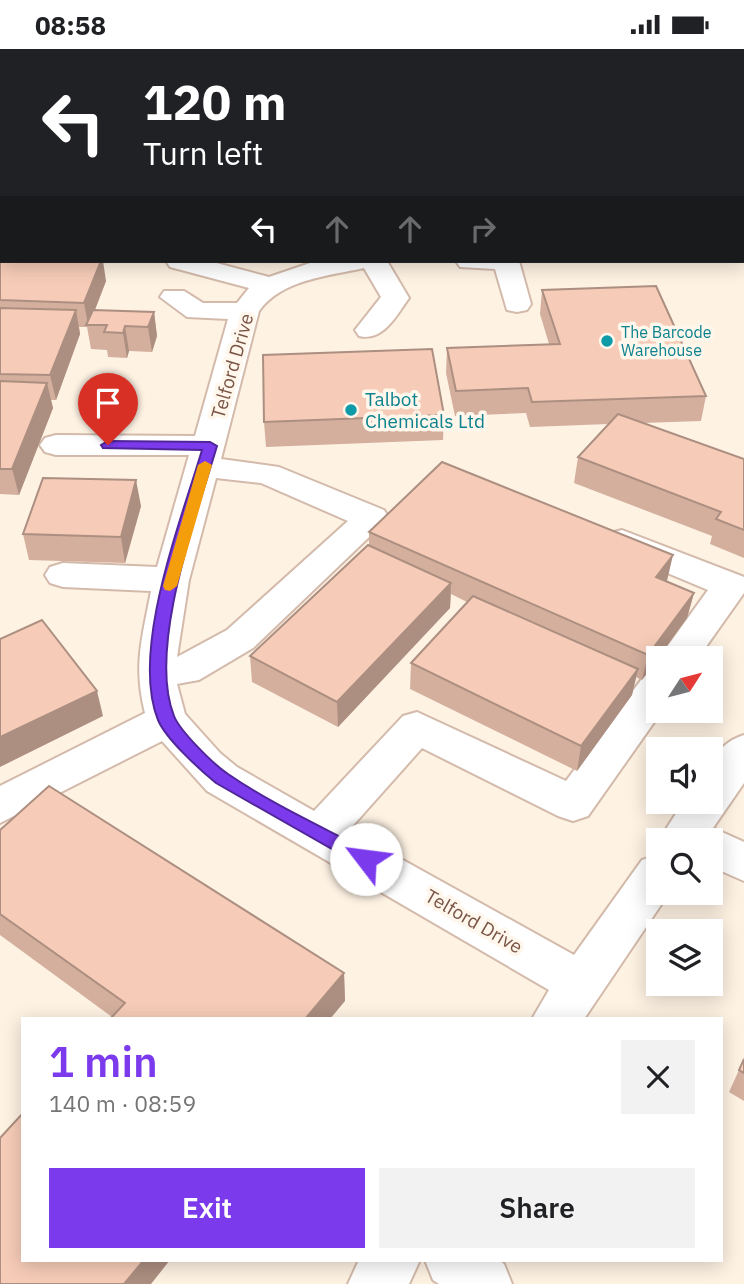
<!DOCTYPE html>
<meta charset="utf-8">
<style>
:root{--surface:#fff;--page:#f2f2f2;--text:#202124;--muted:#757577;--accent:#7c3aed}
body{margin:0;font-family:"IBM Plex Sans",sans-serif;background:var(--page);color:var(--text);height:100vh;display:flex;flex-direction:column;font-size:26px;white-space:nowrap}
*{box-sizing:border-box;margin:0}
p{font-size:23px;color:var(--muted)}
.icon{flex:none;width:38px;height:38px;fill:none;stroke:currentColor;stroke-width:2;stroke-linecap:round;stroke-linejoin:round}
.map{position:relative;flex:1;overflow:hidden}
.details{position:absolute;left:21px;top:968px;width:702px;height:245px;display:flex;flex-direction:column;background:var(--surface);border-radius:0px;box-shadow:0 4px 18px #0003}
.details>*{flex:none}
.banner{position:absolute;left:0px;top:0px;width:746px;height:214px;box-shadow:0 4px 18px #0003;background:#202124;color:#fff;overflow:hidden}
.needle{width:46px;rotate:54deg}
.buttons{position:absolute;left:646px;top:597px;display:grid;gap:14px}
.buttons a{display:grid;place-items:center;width:77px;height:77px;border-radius:0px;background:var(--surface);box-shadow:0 4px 18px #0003;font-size:35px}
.pin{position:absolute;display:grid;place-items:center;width:60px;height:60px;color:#fff;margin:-72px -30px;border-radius:50% 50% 50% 0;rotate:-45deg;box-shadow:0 0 7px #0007}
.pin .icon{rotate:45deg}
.me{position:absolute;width:77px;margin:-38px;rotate:300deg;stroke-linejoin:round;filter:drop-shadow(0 0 5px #0008)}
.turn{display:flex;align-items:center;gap:24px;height:147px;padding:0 28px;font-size:32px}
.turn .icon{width:91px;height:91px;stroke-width:2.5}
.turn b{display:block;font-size:49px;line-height:60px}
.lanes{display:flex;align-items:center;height:66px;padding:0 28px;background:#0003;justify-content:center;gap:35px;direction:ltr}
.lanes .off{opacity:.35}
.round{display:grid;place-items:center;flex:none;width:74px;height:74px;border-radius:0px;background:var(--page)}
.head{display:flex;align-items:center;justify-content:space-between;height:119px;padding:0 28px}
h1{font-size:42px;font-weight:600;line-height:52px;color:var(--accent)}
.action{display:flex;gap:14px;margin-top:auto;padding:14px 28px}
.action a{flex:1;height:80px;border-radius:0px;background:var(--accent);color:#fff;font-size:28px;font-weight:600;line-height:80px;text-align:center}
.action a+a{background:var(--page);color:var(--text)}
.status{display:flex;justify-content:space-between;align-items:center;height:49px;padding:0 35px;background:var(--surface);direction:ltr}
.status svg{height:19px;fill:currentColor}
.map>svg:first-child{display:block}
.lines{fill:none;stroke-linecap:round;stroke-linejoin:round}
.minor-casing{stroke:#d3baab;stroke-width:4}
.minor{fill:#fff;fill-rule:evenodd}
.wall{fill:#d4af9e}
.shaded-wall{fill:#ac8f81}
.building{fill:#f6ccb8;stroke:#ac8f81;stroke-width:2}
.route{fill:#7c3aed;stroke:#51269a;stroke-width:2}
.slow{fill:#f59e0b}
.culture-dot{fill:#0f9aa8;stroke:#fff6ec;stroke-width:2.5}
.labels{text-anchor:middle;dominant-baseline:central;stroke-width:7;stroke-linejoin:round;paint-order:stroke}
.far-culture-label{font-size:16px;fill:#0d838f;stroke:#fff6ec;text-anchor:start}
.street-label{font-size:19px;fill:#795446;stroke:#fff6ec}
.culture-label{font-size:19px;fill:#0d838f;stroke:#fff6ec;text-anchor:start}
</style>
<div class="status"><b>08:58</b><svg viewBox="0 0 49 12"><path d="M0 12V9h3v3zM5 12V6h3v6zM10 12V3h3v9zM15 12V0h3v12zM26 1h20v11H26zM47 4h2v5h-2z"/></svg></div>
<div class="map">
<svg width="744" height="1235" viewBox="0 0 744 1235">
<rect width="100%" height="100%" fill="#fef2e3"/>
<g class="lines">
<g class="minor-casing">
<g id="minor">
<path d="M0 0H16L2 2 0 7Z"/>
<path d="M166 212H209L269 228 316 212H387L409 249C396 267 383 293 359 287L355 281 381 248 364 219C329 227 282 230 259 262L221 410 279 418 384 461 389 469 253 599 199 631 177 635 185 665 220 704 237 718 314 762 403 667 417 663 566 732 644 627 658 623V662H662L588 767 573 772 558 767 422 699 349 781 574 906 642 811 658 805V844H669L584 970H532L549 941 207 742 162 692 0 774V737L145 664C133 616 142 590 151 542L63 538 50 534 45 526 50 518 63 514 157 518 189 406H56L45 403 40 396 45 389 56 386 195 387 228 270 187 268 160 248 164 242H184L203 254H237L249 239 170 218ZM216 429 261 434 348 472 227 581 177 608 189 531Z"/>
<path d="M456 212H519L531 255 527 261 517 263 507 261 495 220 460 218Z"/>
<path d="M622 481 744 528V544L698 609H659L708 541 610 500 605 492 610 484Z"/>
<path d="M744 686V734L713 779 744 793V832L710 817V791H659L684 752H710C710 722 710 697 744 686Z"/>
<path d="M359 1211H420L409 1235H348Z"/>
<path d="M425 1211H499L504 1215 512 1235H439L433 1231Z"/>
</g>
</g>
<use href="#minor" class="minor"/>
</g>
<g class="wall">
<path d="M0 205 106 232 95 261 154 263 157 287 152 303 129 302 127 309 108 308 107 301 91 300 87 278H79L80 285 56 351H51L53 359 19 446 0 445Z"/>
<path d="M542 241 706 347 701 372 642 374 744 410V509L710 495 712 487 574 434 578 408 609 375 530 378 526 364 455 367 446 324 447 299 549 295 540 265Z"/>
<path d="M444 366 443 391 266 398 264 373Z"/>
<path d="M141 457 125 514 29 511 23 485Z"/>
<path d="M369 483 667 532V533L694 544 687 569 642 631 636 628 632 646 577 722 410 640 411 614 467 553 451 545 450 559 338 678 252 633 250 607 369 496Z"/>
<path d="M0 781 344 924 345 952 112 968 0 886Z"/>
<path d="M744 1010V1052L729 1043Z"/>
</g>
<g class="shaded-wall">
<path d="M101 212H103L106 232 89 276H88L84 254Z"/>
<path d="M76 261 80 285 56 351 50 326Z"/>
<path d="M154 263 157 287 152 303 148 278Z"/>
<path d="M125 277 129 302 127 309 123 284Z"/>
<path d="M47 334 53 359 19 446 12 420Z"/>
<path d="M136 431 141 457 125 514 121 488Z"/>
<path d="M673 506 667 532 650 554 656 528Z"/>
<path d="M451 534 450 559 338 678 337 653Z"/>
<path d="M694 544 687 569 642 631 648 606Z"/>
<path d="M638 620 632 646 577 722 581 697Z"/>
<path d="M97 642 103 667 0 718V688Z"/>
<path d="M344 924 345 952 330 970H305Z"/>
<path d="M144 1211H170L151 1235H124Z"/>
</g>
<g class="building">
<path d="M0 205H2V212H101L84 254 0 251Z"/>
<path d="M656 237 706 347 532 353 528 339 456 342 447 299 560 295 542 241Z"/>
<path d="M0 259 76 261 50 326 0 325Z"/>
<path d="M93 261 154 263 148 278 125 277 123 284 104 283 107 276H86Z"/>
<path d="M432 300 444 366 264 373 263 306Z"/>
<path d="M0 332 47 334 12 420H0Z"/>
<path d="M618 365 744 410V481L716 470 721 463 578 408Z"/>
<path d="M442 413 673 506 656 528 694 544 648 606 369 483Z"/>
<path d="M43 429 136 431 121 488 23 485Z"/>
<path d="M368 496 451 534 337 653 250 607Z"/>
<path d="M473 547 638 620 581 697 411 614Z"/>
<path d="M42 571 97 642 0 688V590Z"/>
<path d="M49 737 344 924 305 970H110L125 954 0 865V781Z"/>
<path d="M744 1010V1024L739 1021Z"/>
<path d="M23 1064V1211H144L124 1235H0V1089Z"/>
</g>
<path class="route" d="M108 392 210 393 217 397C197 465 147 600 174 667 180 682 213 715 228 725 273 756 325 779 373 805L375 810 373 816H360L216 734C199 720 166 690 158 671 130 601 181 472 202 401L103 399 101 396Z"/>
<path class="slow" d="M205 412 212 416 177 537 170 542 165 541 163 537 198 416Z"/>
<g class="culture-dot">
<circle cx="607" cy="292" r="7"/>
<circle cx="351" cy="361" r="7"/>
</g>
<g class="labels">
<g class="far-culture-label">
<text x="621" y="283">The Barcode<tspan x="621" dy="18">Warehouse</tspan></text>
</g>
<g class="street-label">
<text transform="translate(232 317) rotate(-74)">Telford Drive</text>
<text transform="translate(474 872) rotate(30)">Telford Drive</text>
</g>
<g class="culture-label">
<text x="365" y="350">Talbot<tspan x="365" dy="22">Chemicals Ltd</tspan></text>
</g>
</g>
</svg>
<div class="buttons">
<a><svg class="needle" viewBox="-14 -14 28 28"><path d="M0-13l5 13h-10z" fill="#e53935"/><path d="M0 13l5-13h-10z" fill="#757577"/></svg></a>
<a><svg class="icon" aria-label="sound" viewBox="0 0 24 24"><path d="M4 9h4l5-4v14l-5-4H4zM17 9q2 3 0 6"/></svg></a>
<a><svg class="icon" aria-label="search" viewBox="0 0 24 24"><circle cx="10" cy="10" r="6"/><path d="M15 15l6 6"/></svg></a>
<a><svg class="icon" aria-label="layers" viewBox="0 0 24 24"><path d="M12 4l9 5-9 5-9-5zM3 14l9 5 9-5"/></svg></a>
</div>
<div class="pin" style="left:108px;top:396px;background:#d93025"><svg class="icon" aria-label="arrive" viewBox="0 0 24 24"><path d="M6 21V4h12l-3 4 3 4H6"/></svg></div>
<svg class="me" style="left:366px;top:810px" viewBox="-20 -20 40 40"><circle r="19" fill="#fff"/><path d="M0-13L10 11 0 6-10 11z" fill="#7c3aed"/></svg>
<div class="banner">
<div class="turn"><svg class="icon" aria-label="left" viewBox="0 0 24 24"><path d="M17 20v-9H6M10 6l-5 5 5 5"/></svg><div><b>120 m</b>Turn left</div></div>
<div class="lanes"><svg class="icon" aria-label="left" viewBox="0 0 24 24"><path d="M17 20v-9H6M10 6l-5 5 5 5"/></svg><svg class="icon off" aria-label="ahead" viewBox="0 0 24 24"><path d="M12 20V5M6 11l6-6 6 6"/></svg><svg class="icon off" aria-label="ahead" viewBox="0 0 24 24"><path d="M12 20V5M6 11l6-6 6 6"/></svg><svg class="icon off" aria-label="right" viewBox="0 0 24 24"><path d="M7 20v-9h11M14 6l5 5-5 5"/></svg></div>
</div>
<section class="details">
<div class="head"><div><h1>1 min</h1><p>140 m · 08:59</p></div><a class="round"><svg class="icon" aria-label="close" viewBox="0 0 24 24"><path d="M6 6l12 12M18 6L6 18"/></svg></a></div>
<div class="action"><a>Exit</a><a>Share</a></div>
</section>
</div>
